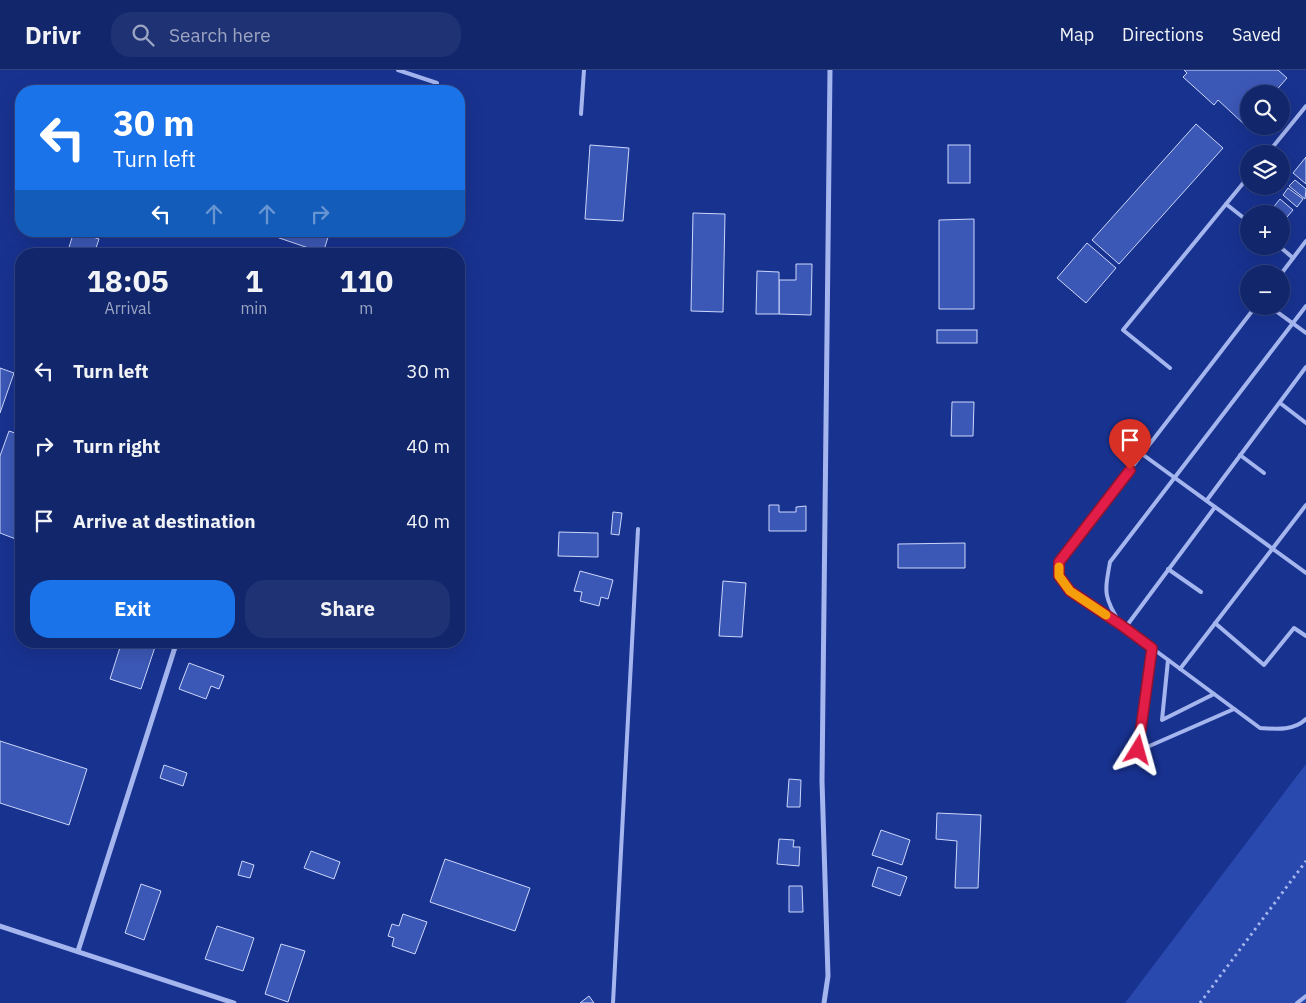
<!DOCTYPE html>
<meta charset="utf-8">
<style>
:root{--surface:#12266c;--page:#1f3274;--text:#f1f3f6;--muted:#9ca5c2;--line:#31437f;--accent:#1a73e8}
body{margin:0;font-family:"IBM Plex Sans",sans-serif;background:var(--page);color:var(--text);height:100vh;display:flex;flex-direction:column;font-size:19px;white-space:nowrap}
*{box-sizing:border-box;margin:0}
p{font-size:16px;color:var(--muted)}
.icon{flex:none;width:28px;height:28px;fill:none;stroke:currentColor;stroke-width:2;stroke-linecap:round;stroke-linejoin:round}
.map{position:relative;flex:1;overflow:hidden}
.details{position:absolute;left:15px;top:178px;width:450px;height:400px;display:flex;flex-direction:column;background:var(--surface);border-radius:20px;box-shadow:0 5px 20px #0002,0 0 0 1px var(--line)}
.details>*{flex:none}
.hud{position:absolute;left:15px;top:15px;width:450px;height:152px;border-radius:20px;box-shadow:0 5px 20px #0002,0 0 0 1px var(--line);background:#1a73e8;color:#fff;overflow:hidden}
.tools{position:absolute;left:1240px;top:15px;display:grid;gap:10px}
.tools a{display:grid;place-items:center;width:50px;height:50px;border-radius:50%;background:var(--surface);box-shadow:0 5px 20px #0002,0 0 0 1px var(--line);font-size:25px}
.pin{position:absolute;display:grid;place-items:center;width:42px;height:42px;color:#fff;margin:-51px -21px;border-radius:50% 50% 50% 0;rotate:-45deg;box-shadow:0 0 5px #0007}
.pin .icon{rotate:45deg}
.me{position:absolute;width:55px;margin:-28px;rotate:8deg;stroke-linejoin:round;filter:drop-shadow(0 0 4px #0008)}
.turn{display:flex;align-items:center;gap:18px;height:105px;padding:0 15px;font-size:22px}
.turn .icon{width:65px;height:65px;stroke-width:2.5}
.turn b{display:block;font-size:35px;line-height:42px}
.lanes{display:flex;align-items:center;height:48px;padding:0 15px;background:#0003;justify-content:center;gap:25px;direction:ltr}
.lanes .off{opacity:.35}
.eta{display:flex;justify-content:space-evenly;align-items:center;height:85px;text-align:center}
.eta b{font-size:30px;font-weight:700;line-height:35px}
.button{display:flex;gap:10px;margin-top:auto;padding:10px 15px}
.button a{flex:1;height:58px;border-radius:20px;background:var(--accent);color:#fff;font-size:20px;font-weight:700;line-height:58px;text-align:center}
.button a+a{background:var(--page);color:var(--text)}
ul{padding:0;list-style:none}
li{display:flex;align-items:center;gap:15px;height:75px;padding:0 15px}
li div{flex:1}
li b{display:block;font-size:19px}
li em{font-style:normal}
header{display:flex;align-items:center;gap:30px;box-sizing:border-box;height:70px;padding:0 25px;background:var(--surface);border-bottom:1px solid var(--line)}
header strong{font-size:24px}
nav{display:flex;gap:28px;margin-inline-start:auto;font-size:18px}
.search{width:350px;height:45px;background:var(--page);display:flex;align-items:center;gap:12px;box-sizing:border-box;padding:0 18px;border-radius:20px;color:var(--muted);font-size:19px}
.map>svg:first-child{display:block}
.green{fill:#2a49ae}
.building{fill:#3c58b6;stroke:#ccd7fb}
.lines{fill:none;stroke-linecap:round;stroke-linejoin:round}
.path{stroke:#a5b6ef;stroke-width:3;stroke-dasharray:2.5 4;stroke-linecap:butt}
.service{stroke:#a5b6ef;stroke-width:4}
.minor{stroke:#a5b6ef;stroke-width:5}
.route-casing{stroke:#92132f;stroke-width:12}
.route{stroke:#e11d48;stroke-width:9}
.slow{stroke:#f59e0b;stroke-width:9}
</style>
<header>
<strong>Drivr</strong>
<div class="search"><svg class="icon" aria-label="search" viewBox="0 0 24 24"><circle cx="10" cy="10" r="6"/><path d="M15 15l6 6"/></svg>Search here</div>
<nav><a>Map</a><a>Directions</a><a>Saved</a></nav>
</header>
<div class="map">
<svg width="1306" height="933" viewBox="0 0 1306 933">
<rect width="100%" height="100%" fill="#183290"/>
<path class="green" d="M1306 694V933H1125Z"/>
<g class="building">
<path d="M1184 0H1278L1287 8 1273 24H1249V51L1245 55 1218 30 1214 35 1183 7 1187 3Z"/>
<path d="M1196 54 1223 78 1119 194 1092 170Z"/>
<path d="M590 75 629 78 623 151 585 149Z"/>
<rect x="948" y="75" width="22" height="38"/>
<path d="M1306 87V114L1293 103Z"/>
<path d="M1295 110 1306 119 1305 129 1289 116Z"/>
<path d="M1288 118 1303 129 1297 137 1283 125Z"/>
<path d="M1280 129 1293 140 1281 154V144H1268Z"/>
<path d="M693 143 725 144 723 242 691 241Z"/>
<path d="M974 149V239H939V150Z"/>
<path d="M74 161 99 169 94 184H67Z"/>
<path d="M259 161H330L323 183Z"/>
<path d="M1087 173 1116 198 1086 233 1057 208Z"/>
<path d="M796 194H812L811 245 779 244V210H796Z"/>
<path d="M757 201 779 202V244H756Z"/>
<rect x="937" y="260" width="40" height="13"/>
<path d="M0 298 14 303 0 343Z"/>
<path d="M952 332H974L973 366H951Z"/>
<path d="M9 361 21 365V471L0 463V386Z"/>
<path d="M769 435H779V442H796V437L806 436V461H769Z"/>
<path d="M613 442 622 443 619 465 611 464Z"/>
<path d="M559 462 598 463V487L558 486Z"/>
<path d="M965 473V498H898V474Z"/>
<path d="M580 501 613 510 608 529 601 527 599 536 580 531 582 522 574 521Z"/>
<path d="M723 511 746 513 742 567 719 566Z"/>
<path d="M122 571H157L141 619 110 609Z"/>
<path d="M189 593 224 606 219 619 211 616 206 629 179 619Z"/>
<path d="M0 671 87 699 69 755 0 733Z"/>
<path d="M164 695 187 703 183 716 160 708Z"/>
<path d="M789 709 801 710 800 737H787Z"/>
<path d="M937 743 981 745 978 818H955L957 771 936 769Z"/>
<path d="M881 760 910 770 902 795 872 785Z"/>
<path d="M779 769 794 770 793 777H800L799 796 777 794Z"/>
<path d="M311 781 340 792 334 809 304 798Z"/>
<path d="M445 789 530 818 515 861 430 832Z"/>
<path d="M242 791 254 795 250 808 238 805Z"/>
<path d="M878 797 907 807 900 826 872 816Z"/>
<path d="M141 814 161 821 144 870 125 863Z"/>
<path d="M789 816H802L803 842H789Z"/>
<path d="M403 844 427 852 415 884 392 876 394 868 388 866 392 854 399 856Z"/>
<path d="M217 856 254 868 243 901 205 889Z"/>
<path d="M281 874 305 881 288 932 265 924Z"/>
<path d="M589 926 594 933H580Z"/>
</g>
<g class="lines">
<path class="path" d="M1200 933 1306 791"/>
<g class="service">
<path d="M398 0 437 13"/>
<path d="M581 44 584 0"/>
<path d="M1267 84 1306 36"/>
<path d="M1226 134 1249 152"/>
<path d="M1279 176 1293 188"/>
<path d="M1281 204 1306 171"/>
<path d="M1269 236 1306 263"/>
<path d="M1306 236 1110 492C1104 525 1104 526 1121 555L1260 658C1276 659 1294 661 1306 649"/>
<path d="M1170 298 1123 260 1249 106"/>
<path d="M1280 333 1306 353"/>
<path d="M1142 384 1306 503"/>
<path d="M1240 385 1264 403"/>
<path d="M1207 430 1306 297"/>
<path d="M1168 499 1201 522"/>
<path d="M1215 553 1264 595 1294 558 1306 566"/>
<path d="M1120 554 1070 521 1059 506V492L1256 236"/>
<path d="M1125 558 1215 437"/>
<path d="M1152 578 1138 681 1234 639"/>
<path d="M1168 590 1162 650 1214 624"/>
<path d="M1180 599 1306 435"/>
<path d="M613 933 638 459"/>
<path d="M1297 933 1306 926"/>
</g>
<g class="minor">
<path d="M0 856 234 933"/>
<path d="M78 881 177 571"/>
<path d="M824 933 828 906 822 711 830 0"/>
</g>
</g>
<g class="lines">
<g class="route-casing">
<path id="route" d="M1130 400 1059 492V506L1070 521 1121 555 1152 578 1138 680"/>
</g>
<use href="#route" class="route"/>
<path class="slow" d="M1059 497V506L1070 521 1106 545"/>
</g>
</svg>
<div class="tools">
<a><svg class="icon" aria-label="search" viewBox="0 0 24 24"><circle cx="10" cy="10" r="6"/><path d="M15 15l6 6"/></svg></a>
<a><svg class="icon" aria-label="layers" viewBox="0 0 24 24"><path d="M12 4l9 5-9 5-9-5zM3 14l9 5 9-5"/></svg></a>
<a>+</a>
<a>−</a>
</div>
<div class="pin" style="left:1130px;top:400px;background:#d93025"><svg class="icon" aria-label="arrive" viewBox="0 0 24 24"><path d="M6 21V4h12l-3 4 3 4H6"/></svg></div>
<svg class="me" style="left:1138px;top:680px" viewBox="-20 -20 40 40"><path d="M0-17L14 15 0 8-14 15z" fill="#e11d48" stroke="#fff" stroke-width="4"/></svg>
<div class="hud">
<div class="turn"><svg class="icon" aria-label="left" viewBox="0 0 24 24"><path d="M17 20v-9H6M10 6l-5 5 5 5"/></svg><div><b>30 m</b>Turn left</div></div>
<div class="lanes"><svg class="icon" aria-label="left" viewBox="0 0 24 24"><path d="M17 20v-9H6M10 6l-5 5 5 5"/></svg><svg class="icon off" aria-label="ahead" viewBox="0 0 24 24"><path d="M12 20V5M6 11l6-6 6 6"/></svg><svg class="icon off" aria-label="ahead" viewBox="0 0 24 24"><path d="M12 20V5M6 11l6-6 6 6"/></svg><svg class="icon off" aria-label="right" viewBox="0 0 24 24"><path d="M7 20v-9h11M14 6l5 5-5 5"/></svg></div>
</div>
<section class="details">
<div class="eta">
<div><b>18:05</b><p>Arrival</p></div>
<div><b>1</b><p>min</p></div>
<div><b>110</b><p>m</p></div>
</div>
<ul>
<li><svg class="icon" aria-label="left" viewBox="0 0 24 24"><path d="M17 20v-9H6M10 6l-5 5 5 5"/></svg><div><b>Turn left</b></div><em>30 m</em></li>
<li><svg class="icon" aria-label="right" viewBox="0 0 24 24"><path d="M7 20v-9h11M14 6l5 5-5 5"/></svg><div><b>Turn right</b></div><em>40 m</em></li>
<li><svg class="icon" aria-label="arrive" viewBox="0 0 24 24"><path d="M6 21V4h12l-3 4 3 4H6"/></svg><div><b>Arrive at destination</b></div><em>40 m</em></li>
</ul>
<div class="button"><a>Exit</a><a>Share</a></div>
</section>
</div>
